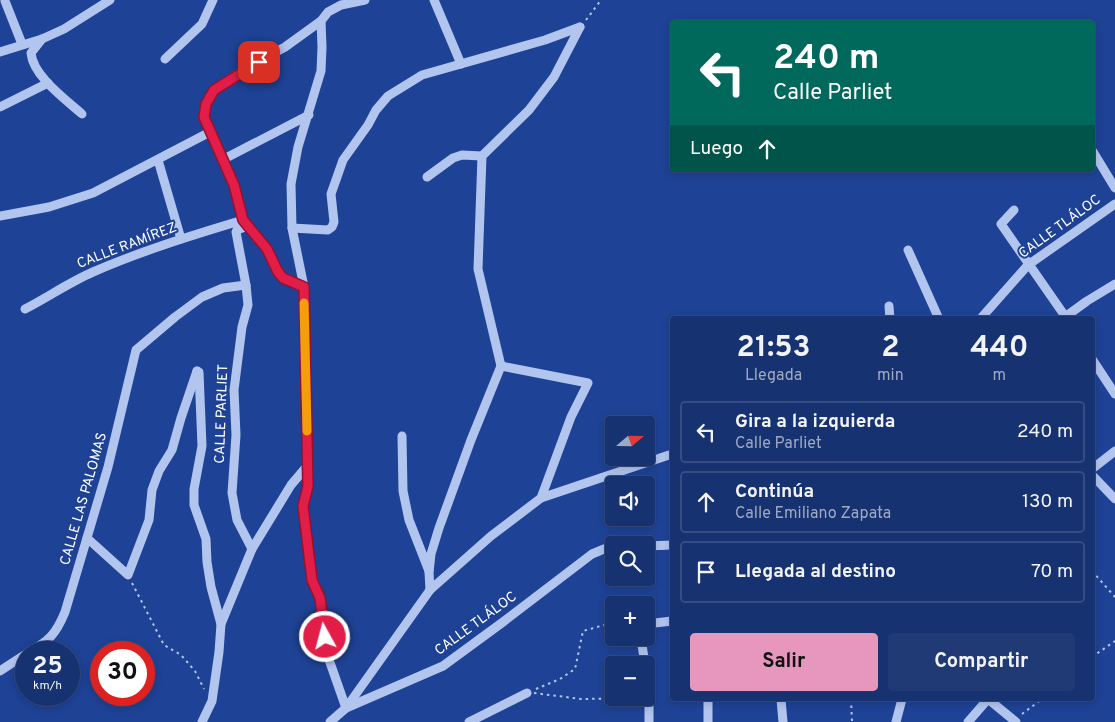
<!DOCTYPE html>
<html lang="es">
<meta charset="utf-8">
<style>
:root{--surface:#163270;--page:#1f3a75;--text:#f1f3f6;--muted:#9eaac3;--line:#354d83;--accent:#e797bd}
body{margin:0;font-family:Overpass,sans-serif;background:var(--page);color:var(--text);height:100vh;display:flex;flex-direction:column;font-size:19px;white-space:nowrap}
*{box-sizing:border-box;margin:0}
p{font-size:16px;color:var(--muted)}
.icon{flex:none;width:28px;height:28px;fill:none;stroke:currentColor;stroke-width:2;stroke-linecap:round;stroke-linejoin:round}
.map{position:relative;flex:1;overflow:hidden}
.panel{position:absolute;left:670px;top:316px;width:425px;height:385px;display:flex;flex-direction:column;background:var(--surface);border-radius:5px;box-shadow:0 2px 8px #0003,0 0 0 1px var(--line)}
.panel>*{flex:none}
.top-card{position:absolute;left:670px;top:20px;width:425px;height:152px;border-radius:5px;box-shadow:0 2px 8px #0003,0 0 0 1px var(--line);background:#00695c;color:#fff;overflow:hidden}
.needle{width:32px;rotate:70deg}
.controls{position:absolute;left:605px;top:416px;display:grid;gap:10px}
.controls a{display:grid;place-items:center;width:50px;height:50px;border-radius:5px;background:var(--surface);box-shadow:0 2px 8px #0003,0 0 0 1px var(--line);font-size:25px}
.speed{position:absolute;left:15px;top:641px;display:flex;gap:10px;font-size:25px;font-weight:700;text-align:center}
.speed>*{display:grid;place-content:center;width:65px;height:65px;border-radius:50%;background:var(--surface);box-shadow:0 2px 8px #0003,0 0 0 1px var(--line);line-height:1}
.speed small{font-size:12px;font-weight:400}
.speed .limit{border:8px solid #d22;background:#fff;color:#111}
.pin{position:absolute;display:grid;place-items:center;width:42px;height:42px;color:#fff;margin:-21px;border-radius:10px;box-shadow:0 2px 8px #0006}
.me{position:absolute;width:55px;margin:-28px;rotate:353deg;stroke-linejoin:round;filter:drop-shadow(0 0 4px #0008)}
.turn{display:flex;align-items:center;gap:18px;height:105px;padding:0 20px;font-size:22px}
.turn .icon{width:65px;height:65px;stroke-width:2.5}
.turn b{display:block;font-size:35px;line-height:42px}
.then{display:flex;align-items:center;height:48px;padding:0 20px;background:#0003;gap:10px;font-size:19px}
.eta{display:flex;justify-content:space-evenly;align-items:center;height:85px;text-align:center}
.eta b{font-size:30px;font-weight:700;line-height:35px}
.primary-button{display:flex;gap:10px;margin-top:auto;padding:10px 20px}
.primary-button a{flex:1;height:58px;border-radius:5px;background:var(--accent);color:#111;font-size:20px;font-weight:700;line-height:58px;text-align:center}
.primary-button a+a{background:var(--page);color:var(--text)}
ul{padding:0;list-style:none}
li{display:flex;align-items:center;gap:15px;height:62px;margin:0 10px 8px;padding:0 10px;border:2px solid var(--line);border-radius:5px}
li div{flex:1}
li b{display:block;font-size:19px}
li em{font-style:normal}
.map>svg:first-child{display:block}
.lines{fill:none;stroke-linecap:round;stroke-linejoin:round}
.path{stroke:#b2c5ef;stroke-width:2;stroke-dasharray:2.5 4;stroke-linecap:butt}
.minor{stroke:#b2c5ef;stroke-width:9}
.route-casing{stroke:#92132f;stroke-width:12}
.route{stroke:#e11d48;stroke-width:9}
.slow{stroke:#f59e0b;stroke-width:9}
.labels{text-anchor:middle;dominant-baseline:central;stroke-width:4;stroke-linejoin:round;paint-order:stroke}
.street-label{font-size:14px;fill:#fff;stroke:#1e4295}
</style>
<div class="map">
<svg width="1115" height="722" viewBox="0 0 1115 722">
<rect width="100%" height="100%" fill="#1e4295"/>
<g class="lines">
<g class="path">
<path d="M586 20 601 0"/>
<path d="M1092 571 1115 597"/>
<path d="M132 583 164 645 181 655 195 671 204 689"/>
<path d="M1092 657 1115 641"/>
<path d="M536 689 560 679 575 669 583 631 608 624H614"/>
<path d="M534 693 581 699 639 698"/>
<path d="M851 699 852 722"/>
<path d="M1022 714 1042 699"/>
</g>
<g class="minor">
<path d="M434 0 461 64"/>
<path d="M5 1 22 44"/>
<path d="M321 21 322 47 321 71 298 147 291 184 292 228 304 287 308 486 303 506 312 580 320 598 327 654 346 708"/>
<path d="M42 39 31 53C33 76 65 99 82 114"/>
<path d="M0 52 42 39 64 29 110 0"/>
<path d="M165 59 202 24 213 0"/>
<path d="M0 107 48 83"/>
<path d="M1092 150 1115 188"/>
<path d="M224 159 309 115"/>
<path d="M158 160 181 239"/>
<path d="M427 177 453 158 462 155 482 156"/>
<path d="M1014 210 1001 224 1067 319"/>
<path d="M0 216 49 207 93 193 210 132"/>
<path d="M247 226 237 230 236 232 246 285 248 305 242 327 234 390 236 435 232 493 237 520 252 549"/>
<path d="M292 228 328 230 332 227 334 222 331 194 343 160 368 125 376 110 388 96 422 75 545 40 580 27"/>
<path d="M908 250 939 319"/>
<path d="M304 287 283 278 278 272 267 249 243 220 234 185 204 117 206 104 213 90 245 69 285 47 321 21 328 12 341 5 365 0"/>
<path d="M889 306 890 319"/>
<path d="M25 309C48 297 70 282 93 272 141 251 193 235 243 220"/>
<path d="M1065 317 1087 301 1115 284"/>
<path d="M982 319V317L1028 265 1115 204"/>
<path d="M1092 359 1115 394"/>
<path d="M197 371 199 372 202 446 194 489V505L206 539 207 562 211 587 221 624"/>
<path d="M402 436 403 491 409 520 429 571"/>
<path d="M1092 469 1115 451"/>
<path d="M1092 475 1115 499"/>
<path d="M541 498 672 454"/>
<path d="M87 538 128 575 149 520 152 490 159 471 172 450 181 418 197 371"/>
<path d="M646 546 672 545"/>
<path d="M430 590 429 572 431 554 439 528 471 440 501 366 478 269 482 156 529 110 554 77 580 27"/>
<path d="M646 624 672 621"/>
<path d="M641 638 645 665"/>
<path d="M29 652C49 641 56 634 65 612L108 467 136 350 175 317 202 297 223 288 246 285"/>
<path d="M0 671 26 654"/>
<path d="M646 677 649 698V722"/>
<path d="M708 699V722"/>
<path d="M781 699 783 722"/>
<path d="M988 699 1016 722"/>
<path d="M346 708 443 666 503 622 592 554 604 549 614 547"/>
<path d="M202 722 212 701 219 652 221 624 252 549 291 485 308 465"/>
<path d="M330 722 346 708 430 590 491 536 541 498 571 417 588 383 501 366"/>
<path d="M469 722 527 693"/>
<path d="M896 722 902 699"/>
<path d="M968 722 988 699"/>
</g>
</g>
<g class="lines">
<g class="route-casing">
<path id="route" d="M259 62 214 90 206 104 204 117 234 185 243 220 267 249 278 272 283 278 304 287 308 486 303 506 312 580 320 598 325 637"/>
</g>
<use href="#route" class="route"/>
<path class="slow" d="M304 303 307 431"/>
</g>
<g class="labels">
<g class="street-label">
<text transform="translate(1060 227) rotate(-36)">CALLE TLÁLOC</text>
<text transform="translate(127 246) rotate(-21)">CALLE RAMÍREZ</text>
<text transform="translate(222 414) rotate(-88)">CALLE PARLIET</text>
<text transform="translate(84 499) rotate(-74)">CALLE LAS PALOMAS</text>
<text transform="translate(476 624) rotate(-36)">CALLE TLÁLOC</text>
</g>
</g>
</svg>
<div class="controls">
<a><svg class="needle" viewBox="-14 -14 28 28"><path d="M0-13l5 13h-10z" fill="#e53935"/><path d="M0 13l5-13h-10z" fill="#9eaac3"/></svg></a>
<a><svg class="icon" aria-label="sound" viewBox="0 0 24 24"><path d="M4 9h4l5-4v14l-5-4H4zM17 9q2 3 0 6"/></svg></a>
<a><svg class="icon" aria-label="search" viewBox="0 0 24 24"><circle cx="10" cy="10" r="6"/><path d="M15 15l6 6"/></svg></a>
<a>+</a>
<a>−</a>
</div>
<div class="speed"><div>25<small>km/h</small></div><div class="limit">30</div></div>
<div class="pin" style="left:259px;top:62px;background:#d93025"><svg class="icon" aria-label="arrive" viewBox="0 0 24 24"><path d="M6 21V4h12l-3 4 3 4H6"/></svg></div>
<svg class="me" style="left:325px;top:637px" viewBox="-20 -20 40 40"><circle r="17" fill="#e11d48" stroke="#fff" stroke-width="3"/><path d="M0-11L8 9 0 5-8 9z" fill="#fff"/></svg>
<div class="top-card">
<div class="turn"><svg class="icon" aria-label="left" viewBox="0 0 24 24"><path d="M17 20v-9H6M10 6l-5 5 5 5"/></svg><div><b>240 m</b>Calle Parliet</div></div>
<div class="then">Luego<svg class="icon" aria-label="ahead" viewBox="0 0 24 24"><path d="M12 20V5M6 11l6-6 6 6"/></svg></div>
</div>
<section class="panel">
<div class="eta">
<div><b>21:53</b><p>Llegada</p></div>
<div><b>2</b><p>min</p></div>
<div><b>440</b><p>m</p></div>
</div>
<ul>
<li><svg class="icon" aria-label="left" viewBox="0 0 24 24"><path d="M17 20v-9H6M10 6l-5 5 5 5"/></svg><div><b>Gira a la izquierda</b><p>Calle Parliet</p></div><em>240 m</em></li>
<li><svg class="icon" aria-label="ahead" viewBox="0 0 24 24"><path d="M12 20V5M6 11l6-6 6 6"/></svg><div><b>Continúa</b><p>Calle Emiliano Zapata</p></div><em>130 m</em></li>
<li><svg class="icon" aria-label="arrive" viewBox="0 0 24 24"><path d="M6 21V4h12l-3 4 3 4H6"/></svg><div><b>Llegada al destino</b></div><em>70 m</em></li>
</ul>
<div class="primary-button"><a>Salir</a><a>Compartir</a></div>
</section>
</div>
